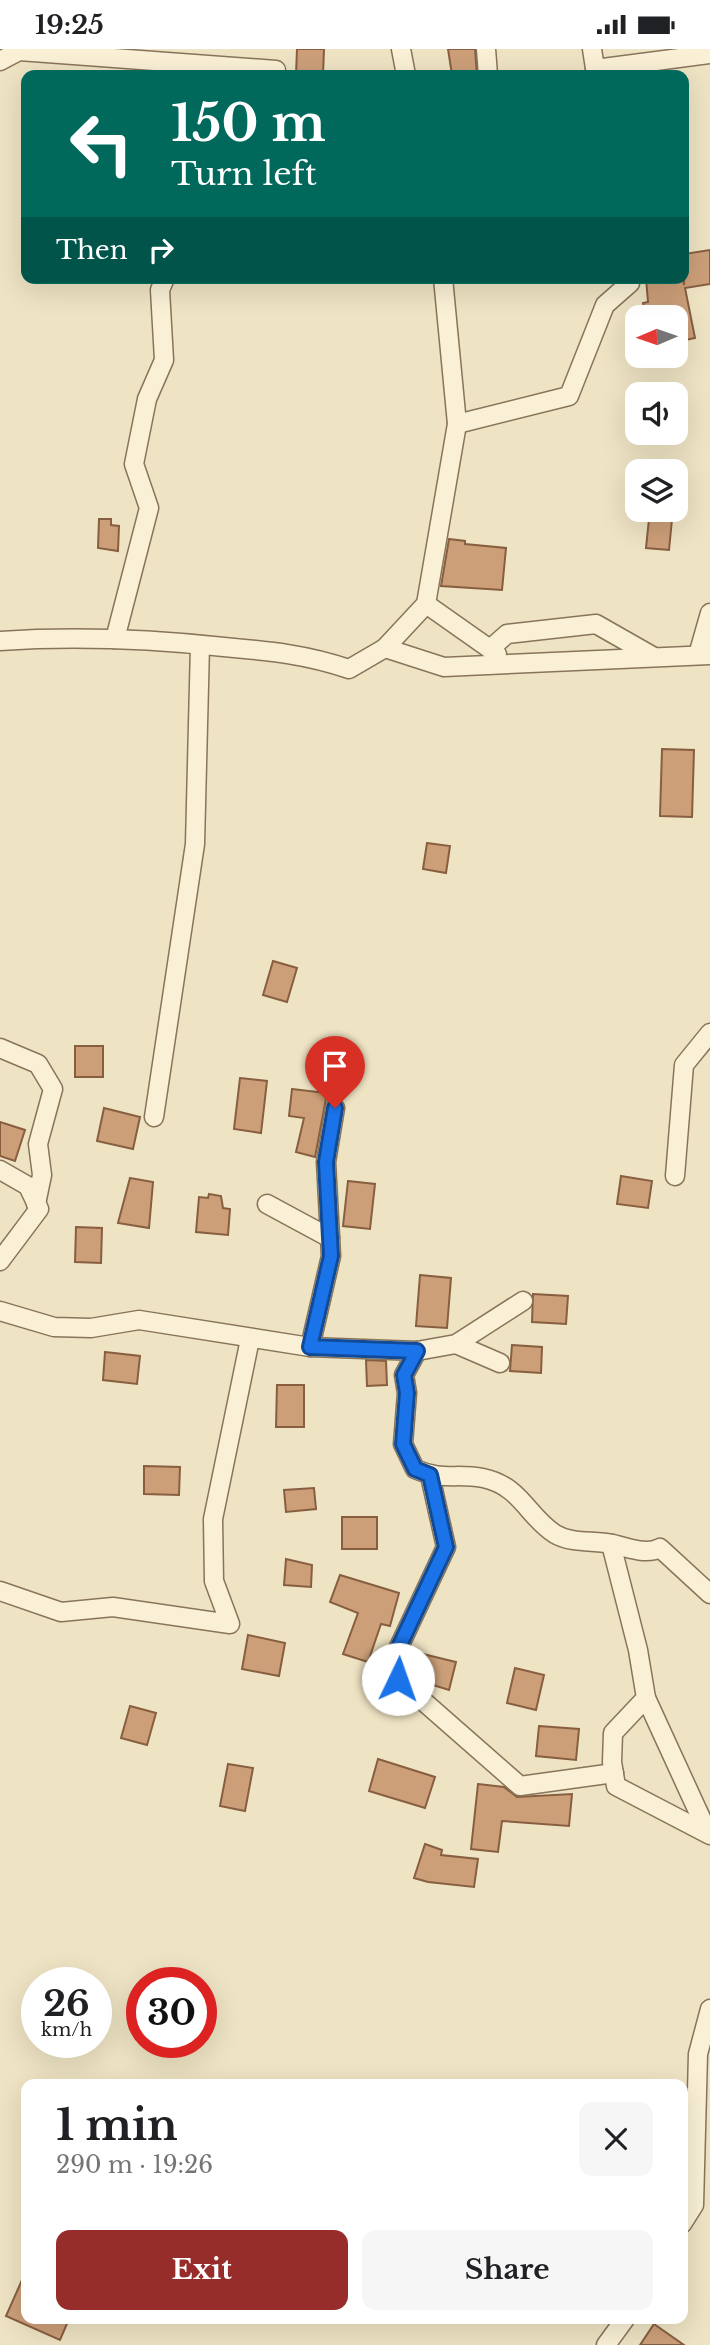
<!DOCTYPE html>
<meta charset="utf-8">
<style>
:root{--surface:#fff;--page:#f6f6f6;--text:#202124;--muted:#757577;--accent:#972d2a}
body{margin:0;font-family:"Libre Baskerville",serif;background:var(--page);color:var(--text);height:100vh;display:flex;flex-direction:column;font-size:26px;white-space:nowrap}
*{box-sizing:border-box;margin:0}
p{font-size:23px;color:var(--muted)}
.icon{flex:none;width:38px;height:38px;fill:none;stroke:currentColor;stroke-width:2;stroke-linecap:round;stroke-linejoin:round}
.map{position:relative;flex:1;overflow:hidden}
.sheet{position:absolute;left:21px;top:2030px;width:667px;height:245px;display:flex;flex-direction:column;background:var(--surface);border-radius:14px;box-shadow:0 7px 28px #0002}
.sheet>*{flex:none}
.hud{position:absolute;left:21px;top:21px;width:668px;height:214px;border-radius:14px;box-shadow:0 7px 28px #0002;background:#00695c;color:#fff;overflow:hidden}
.needle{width:46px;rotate:268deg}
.buttons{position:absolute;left:625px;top:256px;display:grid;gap:14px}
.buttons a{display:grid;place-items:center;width:63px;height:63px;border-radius:14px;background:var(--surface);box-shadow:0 7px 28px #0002;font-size:35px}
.speed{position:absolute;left:21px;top:1918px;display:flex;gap:14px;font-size:35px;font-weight:700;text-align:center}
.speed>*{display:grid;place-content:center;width:91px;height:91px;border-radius:50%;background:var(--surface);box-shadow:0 7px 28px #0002;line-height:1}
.speed small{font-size:18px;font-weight:400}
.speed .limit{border:10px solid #d22;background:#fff;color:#111}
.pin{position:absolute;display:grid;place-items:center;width:60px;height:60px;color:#fff;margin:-72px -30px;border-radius:50% 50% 50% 0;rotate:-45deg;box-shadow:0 0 7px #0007}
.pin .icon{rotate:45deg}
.me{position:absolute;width:77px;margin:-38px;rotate:3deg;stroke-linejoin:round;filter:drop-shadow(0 0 5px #0008)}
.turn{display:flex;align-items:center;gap:24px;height:147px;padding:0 35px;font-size:32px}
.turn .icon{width:91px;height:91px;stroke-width:2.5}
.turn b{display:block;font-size:49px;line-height:60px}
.then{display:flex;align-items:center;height:66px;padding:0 35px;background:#0003;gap:14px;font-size:26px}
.round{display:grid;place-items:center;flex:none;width:74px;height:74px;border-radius:14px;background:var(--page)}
.overview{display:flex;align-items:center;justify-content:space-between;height:119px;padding:0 35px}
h1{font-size:42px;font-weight:700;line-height:52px}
.action{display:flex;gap:14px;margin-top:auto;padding:14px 35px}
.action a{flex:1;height:80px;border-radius:14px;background:var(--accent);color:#fff;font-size:28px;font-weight:700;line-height:80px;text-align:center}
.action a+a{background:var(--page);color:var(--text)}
.status{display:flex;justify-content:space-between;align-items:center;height:49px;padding:0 35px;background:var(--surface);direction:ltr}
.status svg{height:19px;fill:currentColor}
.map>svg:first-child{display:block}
.building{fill:#cc9f79;stroke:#875f40;stroke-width:2}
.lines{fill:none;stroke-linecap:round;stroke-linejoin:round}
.minor-casing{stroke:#88745a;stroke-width:21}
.minor{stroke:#f9f0d6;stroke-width:18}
.route-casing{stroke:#114b97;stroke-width:18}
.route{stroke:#1a73e8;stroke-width:12}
</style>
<div class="status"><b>19:25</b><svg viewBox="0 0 49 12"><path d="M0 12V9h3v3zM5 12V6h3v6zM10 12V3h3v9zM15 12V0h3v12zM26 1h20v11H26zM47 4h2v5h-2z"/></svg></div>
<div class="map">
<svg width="710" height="2296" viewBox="0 0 710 2296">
<rect width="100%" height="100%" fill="#eee3c3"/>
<g class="building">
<path d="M297 0H324L323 26H296Z"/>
<path d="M448 0H475L477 26H452Z"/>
<path d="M710 201V235L685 239 695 289 676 293V268H646L643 254 648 253 646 229H683L684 236V205Z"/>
<path d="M650 460H673L669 501 646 499Z"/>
<path d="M99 470H111V476L119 477 118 502 98 499Z"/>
<path d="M449 490 465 492V495L506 499 502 541 441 537Z"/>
<path d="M662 700 694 701 692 768 660 767Z"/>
<path d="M427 794 450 797 446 824 423 820Z"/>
<path d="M273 912 297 919 287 953 263 946Z"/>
<rect x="75" y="997" width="28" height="31"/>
<path d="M240 1029 267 1032 261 1084 234 1080Z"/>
<path d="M292 1040 327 1044 315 1108 296 1103 304 1069 289 1067Z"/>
<path d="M104 1059 140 1068 133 1100 97 1092Z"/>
<path d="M0 1073 25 1081 15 1112 0 1107Z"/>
<path d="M621 1127 652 1132 648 1159 617 1155Z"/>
<path d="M130 1129 153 1133 149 1179 118 1174Z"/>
<path d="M348 1132 375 1135 370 1180 343 1177Z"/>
<path d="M209 1145 221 1147 223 1159 230 1160 228 1186 196 1183 199 1148 208 1149Z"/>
<path d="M76 1178 102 1179 101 1214 75 1213Z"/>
<path d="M420 1226 451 1229 447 1279 416 1277Z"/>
<path d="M533 1245 568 1247 566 1275 532 1273Z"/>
<path d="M512 1296 542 1298 541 1324 510 1322Z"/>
<path d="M105 1303 140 1307 137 1335 103 1331Z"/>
<path d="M366 1311 386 1312 387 1336 367 1337Z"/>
<path d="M277 1336H304V1378H276Z"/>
<path d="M144 1417 180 1418 179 1446 144 1445Z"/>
<path d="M314 1439 316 1460 286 1463 284 1441Z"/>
<rect x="342" y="1468" width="35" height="32"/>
<path d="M286 1510 312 1516 311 1538 284 1536Z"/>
<path d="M340 1526 399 1544 390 1577 381 1575 368 1613 343 1605 358 1564 330 1553Z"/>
<path d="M248 1586 285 1594 279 1627 242 1620Z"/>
<path d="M423 1605 456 1613 449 1641 417 1631Z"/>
<path d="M515 1619 544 1626 536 1661 507 1654Z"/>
<path d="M130 1657 156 1664 147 1696 121 1689Z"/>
<path d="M539 1677 579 1680 576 1711 536 1707Z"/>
<path d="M378 1710 435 1728 425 1759 369 1742Z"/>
<path d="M228 1715 253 1719 245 1762 220 1757Z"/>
<path d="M478 1735 504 1738 517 1748 572 1745 569 1777 502 1772 498 1803 471 1800Z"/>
<path d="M425 1795 442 1801 441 1806 478 1810 474 1838 428 1833 414 1829Z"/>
<path d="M26 2222V2270H69L60 2291 6 2267Z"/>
<path d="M654 2275 684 2296H640Z"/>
</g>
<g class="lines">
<g class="minor-casing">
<g id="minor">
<path d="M401 0 406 26"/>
<path d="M486 0 488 26"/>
<path d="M592 0 596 26"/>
<path d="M0 12 19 2 276 21"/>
<path d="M595 20 710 5"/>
<path d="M457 375 569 347 605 256 630 234 629 229"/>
<path d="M426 555 457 375 443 229"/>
<path d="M115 590 149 459 134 415 147 350 164 311 160 241 165 229"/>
<path d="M0 592C75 587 149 590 224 598 269 602 305 605 349 620L385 599 444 618 710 606"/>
<path d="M385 599 426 555 497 605"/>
<path d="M490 600 507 585 596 575 654 608"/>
<path d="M698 606 710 564"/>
<path d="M0 999 38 1015 53 1040 38 1095 42 1126 36 1155"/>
<path d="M154 1068 195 795 200 596"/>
<path d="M0 1121 28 1137 39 1160 0 1212"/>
<path d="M675 1127 684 1016 710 984"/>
<path d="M267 1155 330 1189"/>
<path d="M0 1262 54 1278 91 1279 139 1271 310 1298 417 1302 404 1326 407 1344 403 1395 415 1420C442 1432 457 1424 483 1429 521 1437 527 1467 555 1485 572 1495 594 1491 613 1495 627 1499 647 1506 660 1499L710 1545"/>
<path d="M456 1295 500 1314"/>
<path d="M310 1298 331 1207 326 1113 335 1059"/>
<path d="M417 1302 456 1295 523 1252"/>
<path d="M430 1427 446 1498 398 1600V1630L520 1737 614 1724"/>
<path d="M611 1495 638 1601 646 1649 613 1684 612 1713 616 1737 710 1786"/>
<path d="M0 1542 61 1563 113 1558 230 1575 214 1532 213 1470 250 1290"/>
<path d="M646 1649 707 1782"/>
<path d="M682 2175 694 2156 698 2005 710 1960"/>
<path d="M606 2296 625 2270"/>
</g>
</g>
<use href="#minor" class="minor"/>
</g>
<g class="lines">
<g class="route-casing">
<path id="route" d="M335 1059 326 1113 331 1207 310 1298 417 1302 404 1326 407 1344 403 1395 415 1420 430 1426 446 1498 398 1600V1630"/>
</g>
<use href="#route" class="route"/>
</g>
</svg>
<div class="buttons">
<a><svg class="needle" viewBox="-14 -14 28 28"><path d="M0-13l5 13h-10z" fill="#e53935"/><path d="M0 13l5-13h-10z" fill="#757577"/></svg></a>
<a><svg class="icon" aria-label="sound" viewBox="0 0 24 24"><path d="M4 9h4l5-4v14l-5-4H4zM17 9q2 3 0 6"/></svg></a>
<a><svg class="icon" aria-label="layers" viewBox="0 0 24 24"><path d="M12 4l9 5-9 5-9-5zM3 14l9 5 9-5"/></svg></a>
</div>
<div class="speed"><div>26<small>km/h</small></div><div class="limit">30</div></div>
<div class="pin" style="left:335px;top:1059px;background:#d93025"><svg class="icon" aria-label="arrive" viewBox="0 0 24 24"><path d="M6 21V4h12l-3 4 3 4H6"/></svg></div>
<svg class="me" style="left:398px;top:1630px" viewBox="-20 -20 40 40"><circle r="19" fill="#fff"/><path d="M0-13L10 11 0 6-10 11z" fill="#1a73e8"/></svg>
<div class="hud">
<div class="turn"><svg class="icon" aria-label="left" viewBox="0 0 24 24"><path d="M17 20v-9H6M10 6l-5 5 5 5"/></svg><div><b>150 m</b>Turn left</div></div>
<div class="then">Then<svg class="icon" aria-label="right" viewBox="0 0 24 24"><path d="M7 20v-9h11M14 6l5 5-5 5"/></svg></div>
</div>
<section class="sheet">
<div class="overview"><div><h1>1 min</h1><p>290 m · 19:26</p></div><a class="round"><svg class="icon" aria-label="close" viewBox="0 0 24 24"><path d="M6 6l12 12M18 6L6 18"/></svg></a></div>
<div class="action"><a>Exit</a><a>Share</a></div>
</section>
</div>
